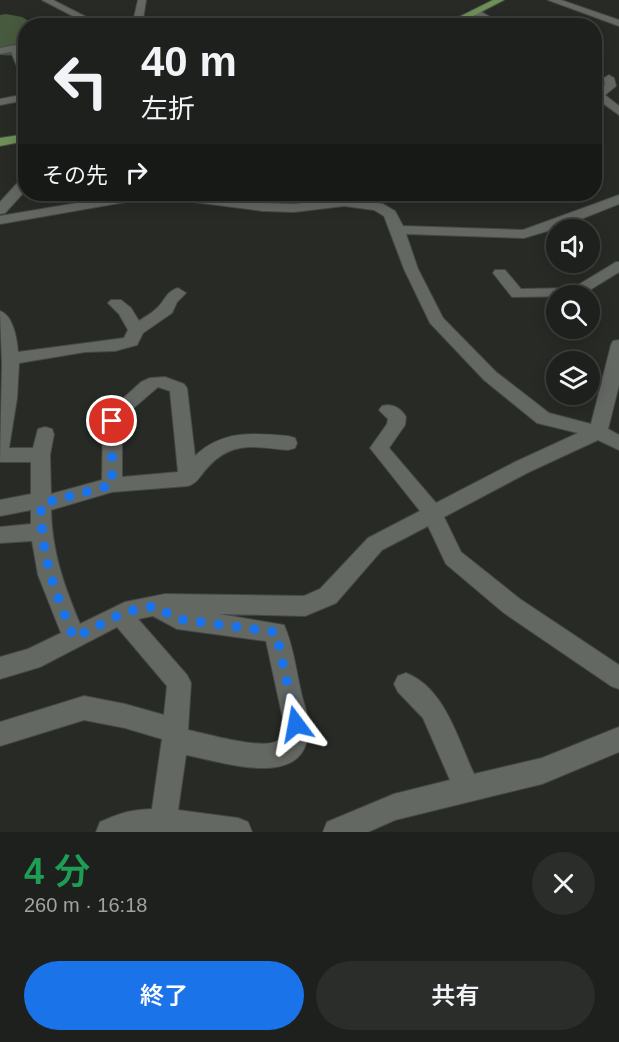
<!DOCTYPE html>
<html lang="ja">
<meta charset="utf-8">
<style>
:root{--surface:#1d201c;--page:#2a2d29;--text:#f1f3f6;--muted:#a0a3a3;--line:#3b3e3b;--accent:#1a73e8}
body{margin:0;font-family:Arial,"Noto Sans JP",sans-serif;background:var(--page);color:var(--text);height:100vh;display:flex;flex-direction:column;font-size:22px;white-space:nowrap}
*{box-sizing:border-box;margin:0}
p{font-size:20px;color:var(--muted)}
.icon{flex:none;width:33px;height:33px;fill:none;stroke:currentColor;stroke-width:2;stroke-linecap:round;stroke-linejoin:round}
.map{position:relative;height:832px;overflow:hidden}
.side{display:flex;flex-direction:column;background:var(--surface);flex:1}
.side>*{flex:none}
.top-card{position:absolute;left:18px;top:18px;width:584px;height:183px;border-radius:24px;box-shadow:0 3px 15px #0003,0 0 0 2px var(--line);background:#1d201c;color:var(--text);overflow:hidden}
.tools{position:absolute;left:546px;top:219px;display:grid;gap:12px}
.tools a{display:grid;place-items:center;width:54px;height:54px;border-radius:50%;background:var(--surface);box-shadow:0 3px 15px #0003,0 0 0 2px var(--line);font-size:30px}
.pin{position:absolute;display:grid;place-items:center;width:51px;height:51px;color:#fff;margin:-26px;border:3px solid #fff;border-radius:50%;box-shadow:0 2px 6px #0007}
.me{position:absolute;width:66px;margin:-33px;rotate:347deg;stroke-linejoin:round;filter:drop-shadow(0 0 4px #0008)}
.turn{display:flex;align-items:center;gap:21px;height:126px;padding:0 24px;font-size:27px}
.turn .icon{width:78px;height:78px;stroke-width:2.5}
.turn b{display:block;font-size:42px;line-height:51px}
.then{display:flex;align-items:center;height:57px;padding:0 24px;background:#0003;gap:12px;font-size:22px}
.round{display:grid;place-items:center;flex:none;width:63px;height:63px;border-radius:32px;background:var(--page)}
.head{display:flex;align-items:center;justify-content:space-between;height:102px;padding:0 24px}
h1{font-size:36px;font-weight:600;line-height:45px;color:#1e9e55}
.action{display:flex;gap:12px;margin-top:auto;padding:12px 24px}
.action a{flex:1;height:69px;border-radius:36px;background:var(--accent);color:#fff;font-size:24px;font-weight:600;line-height:69px;text-align:center}
.action a+a{background:var(--page);color:var(--text)}
.map>svg:first-child{display:block}
.forest{fill:#485a3d}
.lines{fill:none;stroke-linecap:round;stroke-linejoin:round}
.minor-casing{stroke:#464845;stroke-width:2}
.major-casing{stroke:#464845;stroke-width:2}
.minor{fill:#646863;fill-rule:evenodd}
.major{fill:#6e9058;fill-rule:evenodd}
.route{stroke:#1a73e8;stroke-width:10;stroke-dasharray:0 18}
</style>
<div class="map">
<svg width="619" height="832" viewBox="0 0 619 832">
<rect width="100%" height="100%" fill="#272a25"/>
<path class="forest" d="M6 14 22 17 35 25 26 26 25 56 0 55V15Z"/>
<g class="lines">
<g class="minor-casing">
<g id="minor">
<path d="M42 0H53L104 26H92Z"/>
<path d="M138 0H146L142 26H132Z"/>
<path d="M548 0H561L619 20V26Z"/>
<path d="M472 10H478L506 26H494L472 14Z"/>
<path d="M15 45C26 51 26 67 26 79L21 76 11 52 0 54V48Z"/>
<path d="M609 75 614 78 616 86 605 95 619 106V115L597 99 594 100V92L605 85 604 78Z"/>
<path d="M26 94V100L0 105V99Z"/>
<path d="M26 178V190L5 213 0 214V202L21 179Z"/>
<path d="M130 194H185L263 203 294 204 344 198 383 204 395 211 403 226 523 230 619 195V204L561 227 524 238 406 234 418 269 443 318 496 372 549 413 591 424 611 345 613 341 619 340V385L608 429 619 435V450L598 440 529 472 444 517 461 552 520 599 619 665V689L611 686 504 613 446 564 428 526 382 550 336 603 305 616 219 614 284 625C293 645 296 670 301 692 303 702 308 713 308 724 312 793 224 762 186 755L178 810 238 818 248 822 252 832H96L100 822C121 813 129 810 152 809L162 739 125 728 84 720 0 746V722L84 696 125 704 164 715 167 686 117 627 40 667 0 679V657L28 649 61 633 38 575 32 541 0 543V527L31 524V510L0 516V500L31 494V462H0L2 364 0 311C13 315 17 339 18 352L124 338 128 330 119 314 108 303 111 300H121L131 308 139 321C144 317 151 314 156 309 165 302 165 292 178 288L186 293 177 302 172 313 143 333 137 345 115 351 85 352 19 363 17 398 9 448H33L38 429 45 427 52 429 54 434 50 455 51 494 102 480 103 421 105 415 141 382 150 378 165 377 184 384 187 388 195 456C222 430 253 433 288 436L295 438 297 443 295 448 288 450C256 447 232 440 208 467 201 474 198 483 188 486L112 492 51 510C52 553 64 585 80 624L125 602 165 594 304 596 320 589 368 538 420 511 370 448 387 424 388 419 379 410 382 406C392 403 401 408 406 417L405 425 389 448 436 503 515 462 578 433 537 423 484 380 430 323 404 269 384 216 374 210 344 206 294 212 263 211 154 197 0 224V216ZM158 387 170 391 178 472 122 477V418ZM153 616 177 629 266 641 284 724C283 730 283 738 277 741 262 750 207 734 188 730L191 683 187 675 138 619Z"/>
<path d="M616 262H619V272L580 296 512 297 493 273 495 270H505L521 289 573 288Z"/>
<path d="M406 673C445 688 458 740 474 774L542 758 619 727V752L542 784 395 820 368 832H323L327 822 394 794 450 780 423 718 398 692 394 684 398 676Z"/>
</g>
</g>
<g class="major-casing">
<g id="major">
<path d="M493 0H504L454 26H441Z"/>
<path d="M26 134V141L0 146V138Z"/>
</g>
</g>
<use href="#minor" class="minor"/>
<use href="#major" class="major"/>
</g>
<g class="lines">
<path class="route" d="M112 421V485L41 504C41 559 54 588 74 638L125 612 155 606 177 619 276 632 296 724"/>
</g>
</svg>
<div class="tools">
<a><svg class="icon" aria-label="sound" viewBox="0 0 24 24"><path d="M4 9h4l5-4v14l-5-4H4zM17 9q2 3 0 6"/></svg></a>
<a><svg class="icon" aria-label="search" viewBox="0 0 24 24"><circle cx="10" cy="10" r="6"/><path d="M15 15l6 6"/></svg></a>
<a><svg class="icon" aria-label="layers" viewBox="0 0 24 24"><path d="M12 4l9 5-9 5-9-5zM3 14l9 5 9-5"/></svg></a>
</div>
<div class="pin" style="left:112px;top:421px;background:#d93025"><svg class="icon" aria-label="arrive" viewBox="0 0 24 24"><path d="M6 21V4h12l-3 4 3 4H6"/></svg></div>
<svg class="me" style="left:296px;top:724px" viewBox="-20 -20 40 40"><path d="M0-17L14 15 0 8-14 15z" fill="#1a73e8" stroke="#fff" stroke-width="4"/></svg>
<div class="top-card">
<div class="turn"><svg class="icon" aria-label="left" viewBox="0 0 24 24"><path d="M17 20v-9H6M10 6l-5 5 5 5"/></svg><div><b>40 m</b>左折</div></div>
<div class="then">その先<svg class="icon" aria-label="right" viewBox="0 0 24 24"><path d="M7 20v-9h11M14 6l5 5-5 5"/></svg></div>
</div>
</div>
<section class="side">
<div class="head"><div><h1>4 分</h1><p>260 m · 16:18</p></div><a class="round"><svg class="icon" aria-label="close" viewBox="0 0 24 24"><path d="M6 6l12 12M18 6L6 18"/></svg></a></div>
<div class="action"><a>終了</a><a>共有</a></div>
</section>
